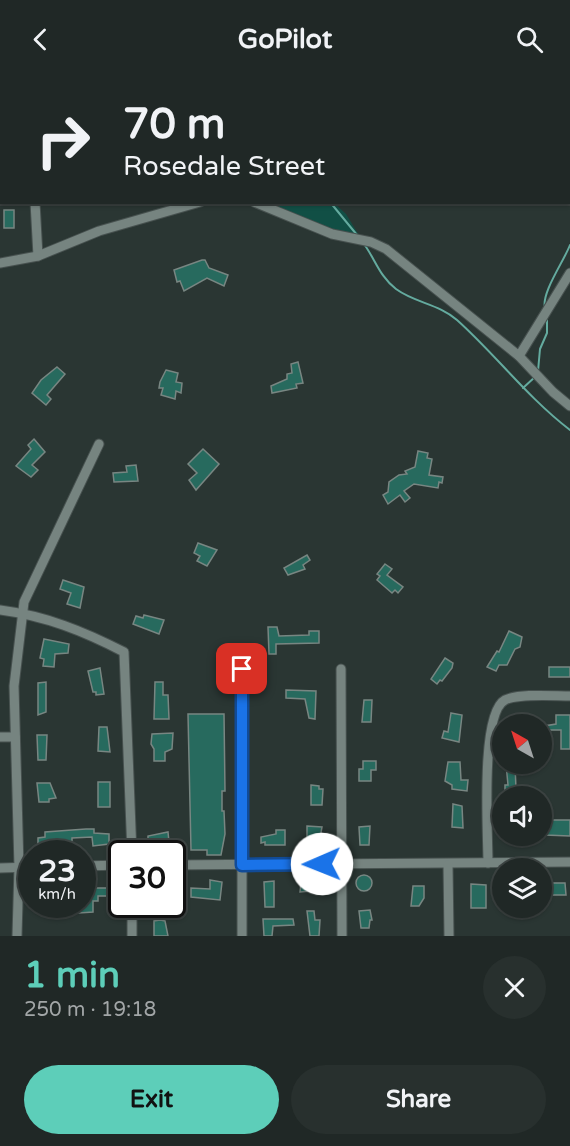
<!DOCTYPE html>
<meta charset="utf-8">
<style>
:root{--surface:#202826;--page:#28302e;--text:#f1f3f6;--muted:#a2a6a7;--line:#3d4443;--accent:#5dceb9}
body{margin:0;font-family:"Varela Round",sans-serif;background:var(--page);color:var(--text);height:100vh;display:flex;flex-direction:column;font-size:22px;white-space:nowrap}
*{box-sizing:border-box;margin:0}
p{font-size:20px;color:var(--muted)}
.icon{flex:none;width:33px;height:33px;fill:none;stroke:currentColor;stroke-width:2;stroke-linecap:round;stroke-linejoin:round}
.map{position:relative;height:858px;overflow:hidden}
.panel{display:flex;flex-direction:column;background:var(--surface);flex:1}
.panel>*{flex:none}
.banner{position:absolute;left:0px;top:0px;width:570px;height:126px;box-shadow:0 2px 4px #0004,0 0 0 2px var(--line);background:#202826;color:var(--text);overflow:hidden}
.needle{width:39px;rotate:321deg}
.buttons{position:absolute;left:492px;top:636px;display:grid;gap:12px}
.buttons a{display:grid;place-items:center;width:60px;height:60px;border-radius:50%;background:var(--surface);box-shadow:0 2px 4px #0004,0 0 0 2px var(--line);font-size:30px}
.speed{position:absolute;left:18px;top:762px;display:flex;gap:12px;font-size:30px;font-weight:700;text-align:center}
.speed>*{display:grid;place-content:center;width:78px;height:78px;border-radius:50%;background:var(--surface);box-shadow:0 2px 4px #0004,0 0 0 2px var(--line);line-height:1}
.speed small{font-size:15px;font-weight:400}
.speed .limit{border:3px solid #111;border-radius:9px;background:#fff;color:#111}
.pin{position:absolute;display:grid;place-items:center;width:51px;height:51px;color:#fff;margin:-26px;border-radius:12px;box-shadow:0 3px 9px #0006}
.me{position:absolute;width:66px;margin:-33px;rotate:269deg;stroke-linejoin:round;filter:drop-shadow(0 0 4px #0008)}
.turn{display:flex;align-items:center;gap:21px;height:126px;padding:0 24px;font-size:27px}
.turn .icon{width:78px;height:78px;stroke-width:2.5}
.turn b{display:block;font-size:42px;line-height:51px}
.round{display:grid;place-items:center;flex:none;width:63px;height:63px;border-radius:32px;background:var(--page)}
.overview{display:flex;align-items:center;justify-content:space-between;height:102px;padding:0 24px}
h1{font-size:36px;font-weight:700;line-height:45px;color:var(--accent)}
.primary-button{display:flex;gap:12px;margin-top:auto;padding:12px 24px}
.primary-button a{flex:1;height:69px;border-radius:36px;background:var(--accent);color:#111;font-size:24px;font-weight:700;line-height:69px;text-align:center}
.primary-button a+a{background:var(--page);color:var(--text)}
header{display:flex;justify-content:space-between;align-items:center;height:78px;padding:0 24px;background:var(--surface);font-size:27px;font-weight:700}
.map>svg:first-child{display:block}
.green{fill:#114f45}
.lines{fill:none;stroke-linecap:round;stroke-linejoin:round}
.stream{stroke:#64ab9f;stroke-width:2}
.building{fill:#276a5e;stroke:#788682;stroke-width:1.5}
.minor-casing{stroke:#47514f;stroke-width:11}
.minor{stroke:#768480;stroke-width:9}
.route-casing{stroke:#114b97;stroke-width:15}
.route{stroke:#1a73e8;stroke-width:10}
</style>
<header><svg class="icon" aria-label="back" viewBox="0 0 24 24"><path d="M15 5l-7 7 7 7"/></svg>GoPilot<svg class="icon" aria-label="search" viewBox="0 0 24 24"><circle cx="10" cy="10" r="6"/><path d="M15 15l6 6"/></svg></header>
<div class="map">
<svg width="570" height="858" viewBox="0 0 570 858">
<rect width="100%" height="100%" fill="#2a3633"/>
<path class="green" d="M267 125H334L346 136 360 159 324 150Z"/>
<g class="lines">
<g class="stream">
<path d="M181 0 183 2"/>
<path d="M330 124 357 157"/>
<path d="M364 166C375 181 380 199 396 211 415 225 439 226 457 242 496 277 528 320 570 352"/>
<path d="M545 230C541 215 564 183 570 167"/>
<path d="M538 293 540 271 547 255V238"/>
<path d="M523 310 536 298"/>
</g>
</g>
<g class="building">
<rect x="4" y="132" width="10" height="18"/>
<path d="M202 182H205L209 190 228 197 224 208 207 200 184 213 180 203 177 204 174 192Z"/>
<path d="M298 284 303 305 296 306 297 310 272 315 271 308 287 301V296L292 295 291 286Z"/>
<path d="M57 289 65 296 47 317 51 321 46 327 32 315 41 302Z"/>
<path d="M166 292 178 295 176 304 182 305 181 315 176 313 175 321 161 317 163 310H159L160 304Z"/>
<path d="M34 361 45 374 32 387 38 392 31 399 16 388 31 371 28 367Z"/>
<path d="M203 371 219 386 196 412 189 402 197 395 188 386Z"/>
<path d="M418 373 428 375 427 380 432 381 429 397 443 399 442 405 439 404 438 410 414 406 404 413 410 420 405 424 400 417 388 426 383 417 388 414 389 404 399 397 407 396 405 393 415 389Z"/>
<path d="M136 387 138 403 114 404 113 395 127 394 126 388Z"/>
<path d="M198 465 217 472 207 488 197 483 200 478 194 475Z"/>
<path d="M307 477 310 482 303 487 305 491 288 497 284 490Z"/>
<path d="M385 486 392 491 387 497 403 509 398 515 395 512 392 515 377 502 380 498 377 496Z"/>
<path d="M63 502 84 509 80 530 67 526 71 515 60 511Z"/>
<path d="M144 537 164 542 159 556 133 546 136 538 143 540Z"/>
<path d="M268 549H277L279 558 309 557V553H319V565L276 566V576H269Z"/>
<path d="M509 553 522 559 520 569 515 571 507 587H499L496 593 487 589 497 573 499 574Z"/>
<path d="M44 561 69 566 68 575 55 576 54 589 43 588 44 581 40 580Z"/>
<path d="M445 580 453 585 452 590 442 603 440 602 437 606 431 601Z"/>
<rect x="549" y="589" width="21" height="10"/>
<path d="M100 590 104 616 96 617V614H93L88 593Z"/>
<path d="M46 604V634L38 637V605Z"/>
<path d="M155 604H163V617H168L169 641H154Z"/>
<path d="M286 612 316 613 315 641 309 640 305 621 286 620Z"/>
<path d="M364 622H372L371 644H362Z"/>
<path d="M451 635 462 637 459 664 442 660 444 653 448 654Z"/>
<path d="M188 636H224L225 713H222V733H224L225 756 221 777H207V772H191Z"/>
<path d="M527 637V640H537V646H512V638Z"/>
<path d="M556 637H570V671H561V652H544V648L556 646Z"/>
<path d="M99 649H107L110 674 98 673Z"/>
<path d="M173 655 172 671 165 674V683H154V671L151 666 152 656Z"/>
<path d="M37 657H47L46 682H38Z"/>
<path d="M363 683H376V692H371V703H359V691H363Z"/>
<path d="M448 684H460L461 702H468L467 713 452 711V707L445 703Z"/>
<path d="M506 686H515L516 711H519V718H505V707H508Z"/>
<rect x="98" y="704" width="12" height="25"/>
<path d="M37 705H50L56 720 49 721V724H39Z"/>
<path d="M311 707 319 708V711H323L322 727H311Z"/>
<path d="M453 726 462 728 463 750 452 749Z"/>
<path d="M552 742H570V758L545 757V745Z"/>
<path d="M307 748 322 749 319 766H312V763L307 762Z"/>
<path d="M370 748 369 767H360L359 749Z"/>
<path d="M86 751H94V755L109 756V766L93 768 92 759 72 760V764H54V769H38V760L45 759V754Z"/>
<path d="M276 752H285V767H265V764L261 765V759L276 756Z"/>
<path d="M168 754 169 764H166V768H148V758Z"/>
<circle cx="364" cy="805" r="8"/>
<path d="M312 800 324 802V812L300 814 301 805 312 804Z"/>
<path d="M210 802 222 804 220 822 191 819V810L210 811Z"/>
<path d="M274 803V829H265L264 804Z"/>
<path d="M548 805H565L566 817H548Z"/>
<path d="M471 806 486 807V830H471Z"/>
<path d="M413 808H424V820L419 828H411Z"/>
<path d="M85 810H108V818H98V823H93V834L79 835V826H82Z"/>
<path d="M370 832 372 842H370L369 850H361L359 833Z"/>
<path d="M307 833H314L315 842H320L319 858H310Z"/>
<path d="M263 841H293L294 847 273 848 272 858H264Z"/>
<path d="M160 842 165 843 168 858H154V843Z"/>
</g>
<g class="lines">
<g class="minor-casing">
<g id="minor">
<path d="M31 0V2"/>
<path d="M35 124 38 178"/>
<path d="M254 124 332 156 371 164 386 171 519 278 553 314 570 328"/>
<path d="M0 185 38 178 99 153 200 124"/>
<path d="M519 278 570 195"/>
<path d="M0 532C46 538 83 553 124 574L132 776"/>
<path d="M242 591V858"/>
<path d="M341 591 342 858"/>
<path d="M0 659H15"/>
<path d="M488 785C488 756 480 635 505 622 519 615 554 618 570 618"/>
<path d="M172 787 570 784"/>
<path d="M448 787 449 858"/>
<path d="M82 788 122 787"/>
<path d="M0 790 32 789"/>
<path d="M17 858 19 789 14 608 24 524 99 366"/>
<path d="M132 858V826"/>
</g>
</g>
<use href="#minor" class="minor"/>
</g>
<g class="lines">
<g class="route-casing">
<path id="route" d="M242 591V787L322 786"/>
</g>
<use href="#route" class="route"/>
</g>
</svg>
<div class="buttons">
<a><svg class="needle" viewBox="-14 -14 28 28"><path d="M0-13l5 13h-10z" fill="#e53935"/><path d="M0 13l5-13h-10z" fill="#a2a6a7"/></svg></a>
<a><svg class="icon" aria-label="sound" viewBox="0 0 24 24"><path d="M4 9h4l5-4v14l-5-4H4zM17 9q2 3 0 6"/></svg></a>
<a><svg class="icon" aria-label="layers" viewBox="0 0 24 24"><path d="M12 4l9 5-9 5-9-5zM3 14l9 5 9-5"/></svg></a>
</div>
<div class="speed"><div>23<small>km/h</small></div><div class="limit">30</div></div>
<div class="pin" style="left:242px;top:591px;background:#d93025"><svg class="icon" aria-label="arrive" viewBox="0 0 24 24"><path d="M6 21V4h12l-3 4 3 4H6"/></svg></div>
<svg class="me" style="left:322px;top:786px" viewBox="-20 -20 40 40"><circle r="19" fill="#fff"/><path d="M0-13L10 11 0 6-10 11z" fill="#1a73e8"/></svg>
<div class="banner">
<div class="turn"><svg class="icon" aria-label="right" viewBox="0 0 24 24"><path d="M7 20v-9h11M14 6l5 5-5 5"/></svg><div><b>70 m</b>Rosedale Street</div></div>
</div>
</div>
<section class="panel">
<div class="overview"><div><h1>1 min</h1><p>250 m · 19:18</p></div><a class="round"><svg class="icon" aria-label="close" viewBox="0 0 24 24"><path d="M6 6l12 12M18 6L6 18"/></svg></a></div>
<div class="primary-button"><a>Exit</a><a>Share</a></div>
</section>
